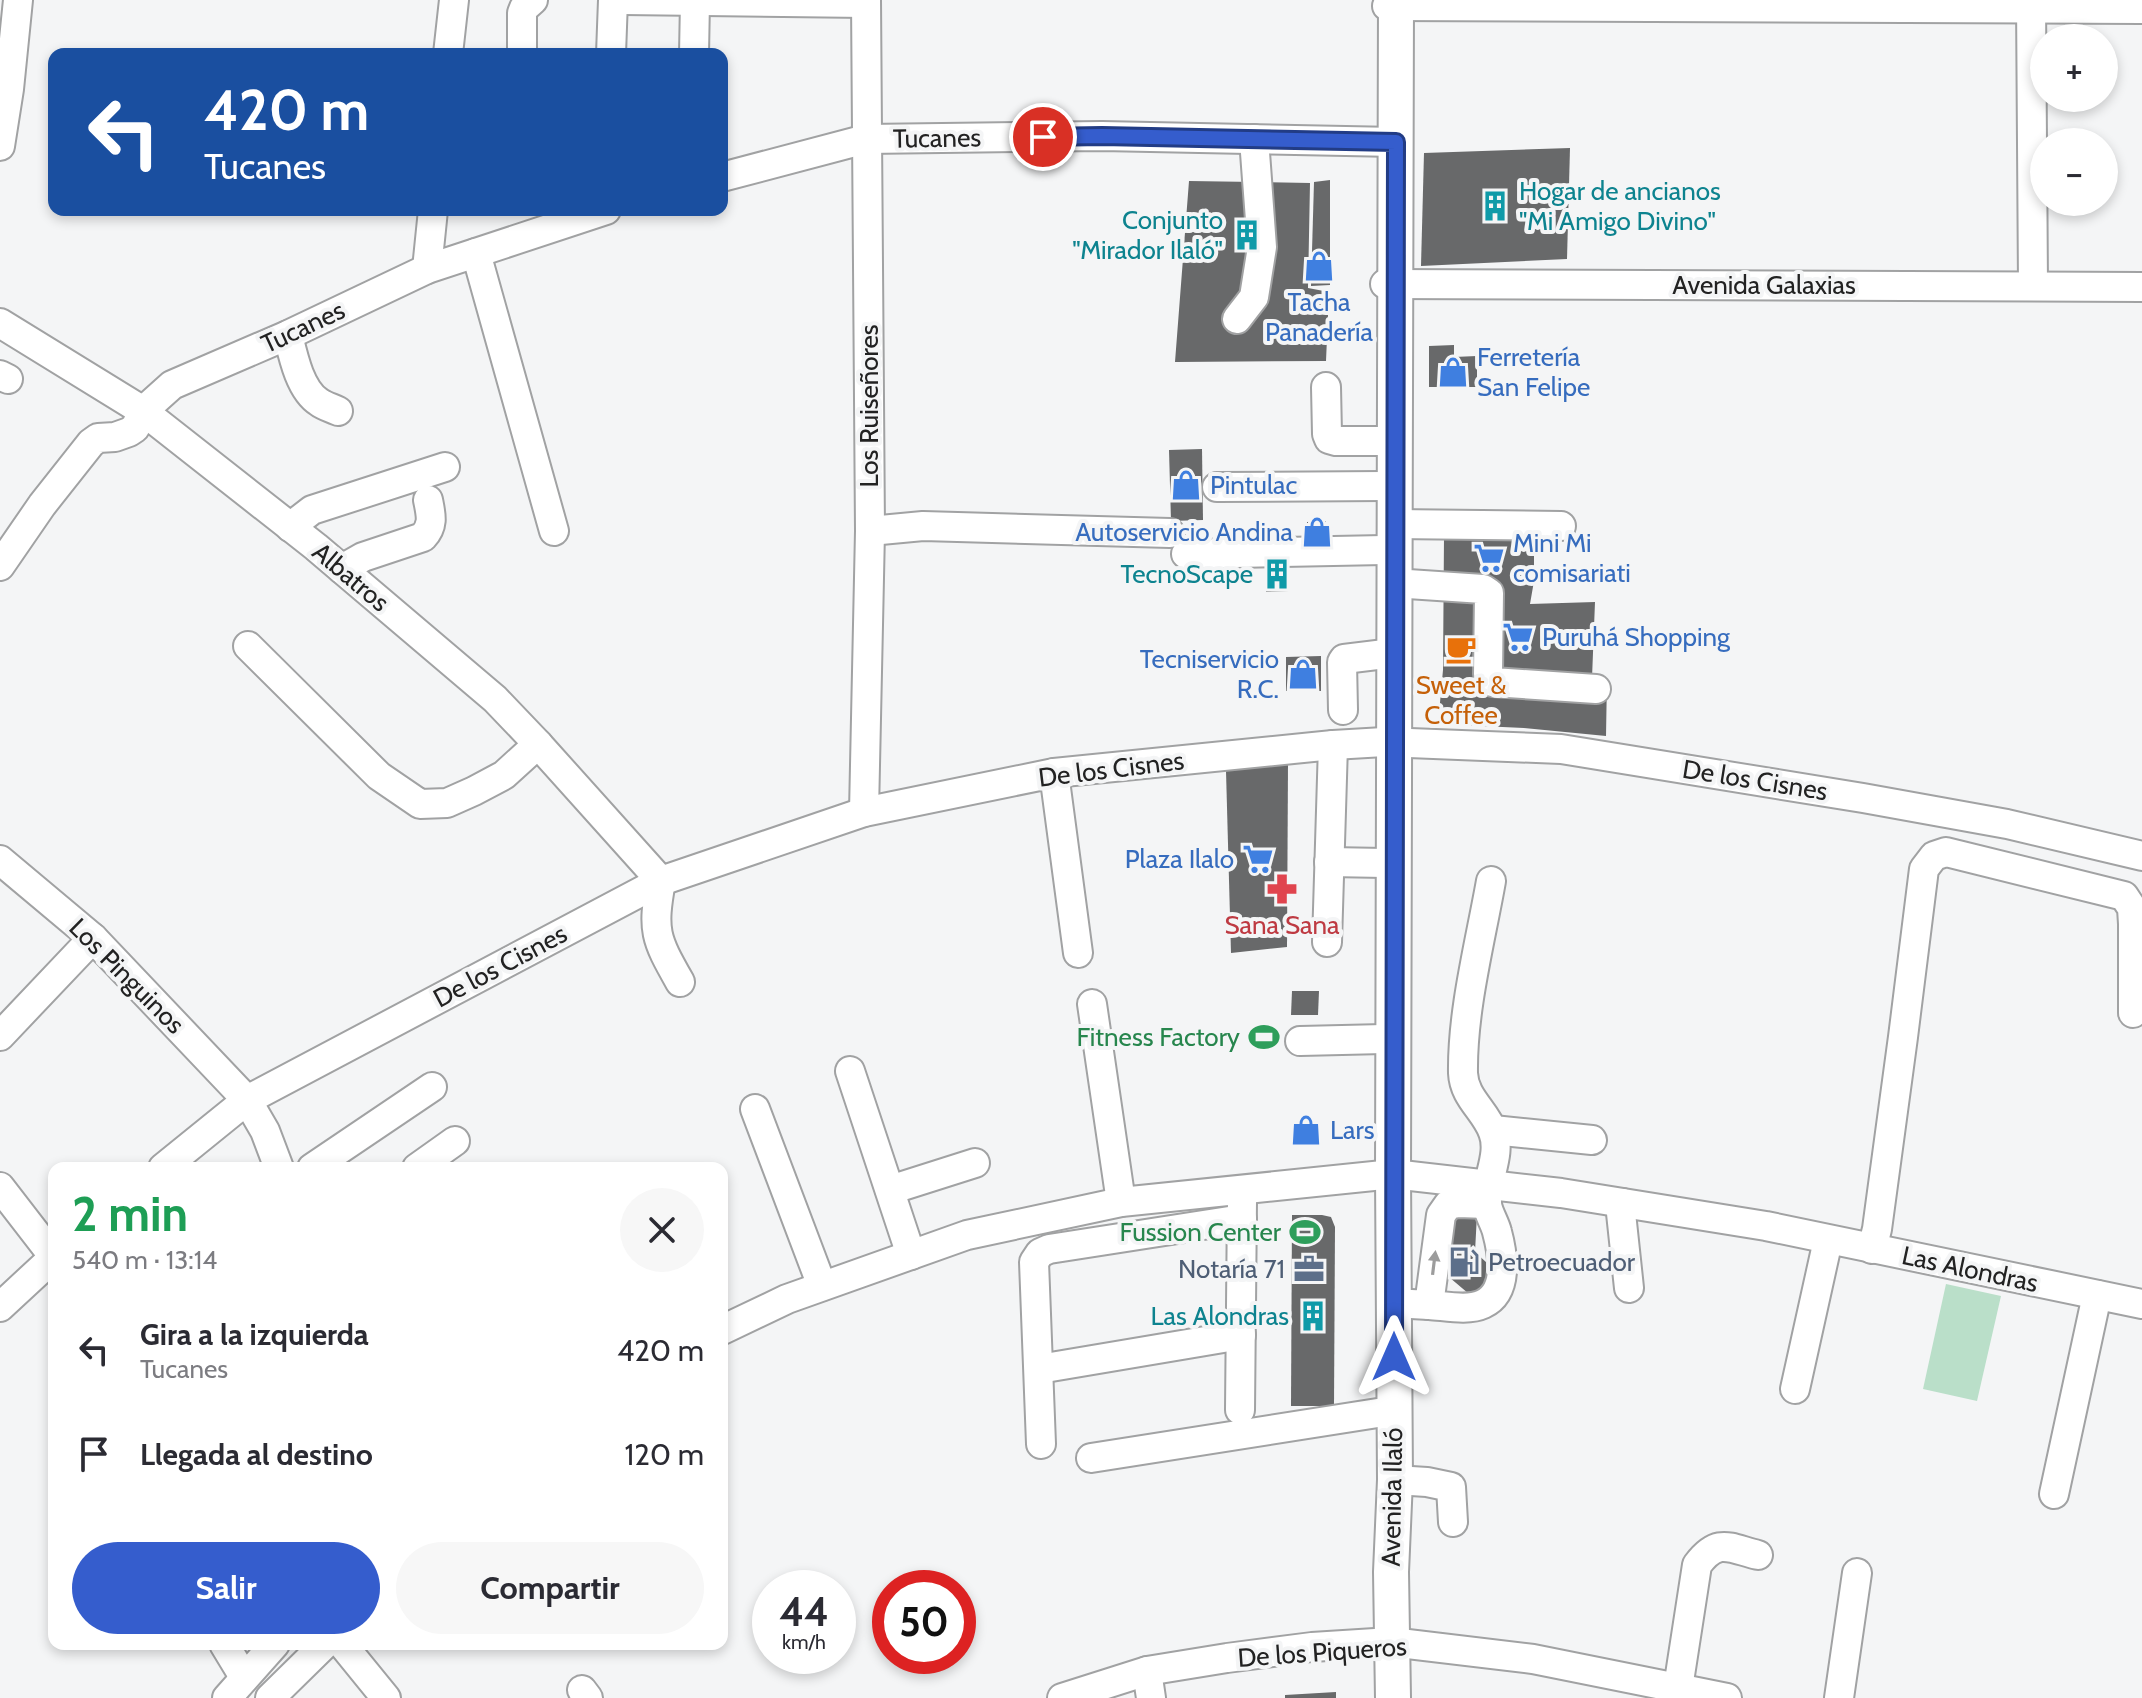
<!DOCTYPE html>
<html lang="es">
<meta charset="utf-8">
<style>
:root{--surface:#fff;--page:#f7f7f7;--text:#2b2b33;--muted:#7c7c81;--accent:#355dcd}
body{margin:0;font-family:Cabin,sans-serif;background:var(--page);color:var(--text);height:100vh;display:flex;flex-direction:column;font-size:30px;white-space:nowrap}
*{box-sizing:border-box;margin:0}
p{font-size:26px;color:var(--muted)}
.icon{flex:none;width:44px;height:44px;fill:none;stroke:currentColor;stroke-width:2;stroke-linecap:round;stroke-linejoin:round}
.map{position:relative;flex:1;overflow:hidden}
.sheet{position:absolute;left:48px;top:1162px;width:680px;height:488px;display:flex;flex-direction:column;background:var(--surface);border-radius:16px;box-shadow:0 4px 12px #0003}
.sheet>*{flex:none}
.top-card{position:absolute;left:48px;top:48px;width:680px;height:168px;border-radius:16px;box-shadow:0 4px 12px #0003;background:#1a4fa0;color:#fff;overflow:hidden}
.controls{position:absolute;left:2030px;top:24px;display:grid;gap:16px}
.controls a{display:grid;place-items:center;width:88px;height:88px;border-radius:50%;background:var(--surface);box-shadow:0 4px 12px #0003;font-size:40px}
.speed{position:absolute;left:752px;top:1570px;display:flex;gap:16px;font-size:40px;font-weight:700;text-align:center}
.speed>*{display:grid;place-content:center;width:104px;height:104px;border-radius:50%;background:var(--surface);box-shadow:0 4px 12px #0003;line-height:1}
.speed small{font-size:20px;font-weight:400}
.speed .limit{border:12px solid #d22;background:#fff;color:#111}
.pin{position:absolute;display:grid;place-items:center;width:68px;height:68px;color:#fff;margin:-34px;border:4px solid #fff;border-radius:50%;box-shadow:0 2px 8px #0007}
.me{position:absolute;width:88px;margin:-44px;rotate:0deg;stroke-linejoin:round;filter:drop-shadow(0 0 6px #0008)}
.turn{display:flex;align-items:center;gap:28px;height:168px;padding:0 24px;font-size:36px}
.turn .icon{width:104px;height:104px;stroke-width:2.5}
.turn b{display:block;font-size:56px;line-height:68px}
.round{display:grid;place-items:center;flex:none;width:84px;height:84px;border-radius:42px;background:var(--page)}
.head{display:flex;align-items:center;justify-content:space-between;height:136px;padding:0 24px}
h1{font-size:48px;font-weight:800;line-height:60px;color:#1e9e55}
.primary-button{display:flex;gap:16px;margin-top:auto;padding:16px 24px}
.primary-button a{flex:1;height:92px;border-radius:48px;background:var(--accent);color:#fff;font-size:32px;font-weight:800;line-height:92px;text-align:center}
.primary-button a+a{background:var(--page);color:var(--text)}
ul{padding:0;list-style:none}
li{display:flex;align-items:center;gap:24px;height:104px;padding:0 24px}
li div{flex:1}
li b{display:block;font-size:30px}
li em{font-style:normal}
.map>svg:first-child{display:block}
.green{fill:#badfc9}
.building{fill:#68696a}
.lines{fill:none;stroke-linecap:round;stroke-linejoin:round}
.minor-casing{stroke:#a1a2a3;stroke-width:32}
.major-casing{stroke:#a1a2a3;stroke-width:38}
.minor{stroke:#fff;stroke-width:28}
.major{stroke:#fff;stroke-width:34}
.oneway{fill:#9c9c9c}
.route-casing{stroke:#223c85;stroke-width:20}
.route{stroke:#355dcd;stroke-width:14}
.labels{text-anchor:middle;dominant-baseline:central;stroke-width:8;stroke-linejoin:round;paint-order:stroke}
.street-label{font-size:26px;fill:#222;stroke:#f4f5f6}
.culture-label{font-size:26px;fill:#0d838f;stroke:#f4f5f6;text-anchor:end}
.shop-label{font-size:26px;fill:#366cbe;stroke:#f4f5f6;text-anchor:start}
.food-label{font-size:26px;fill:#c56008;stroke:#f4f5f6}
.health-label{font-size:26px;fill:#be3a42;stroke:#f4f5f6}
.leisure-label{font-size:26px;fill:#27864d;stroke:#f4f5f6;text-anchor:end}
.service-label{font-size:26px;fill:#4e5e75;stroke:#f4f5f6;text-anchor:start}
</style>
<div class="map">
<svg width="2142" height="1698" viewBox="0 0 2142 1698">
<rect width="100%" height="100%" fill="#f4f5f6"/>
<path class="green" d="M1946 1284 2001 1296 1977 1401 1923 1389Z"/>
<g class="building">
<path d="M1570 148 1567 259 1421 266 1424 153Z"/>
<path d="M1330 180V285L1311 286 1314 182Z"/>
<path d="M1189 181 1310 183 1308 288 1329 292 1326 361 1175 362Z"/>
<path d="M1454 345V357L1477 356V387H1429V346Z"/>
<path d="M1202 449 1203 520 1171 521 1169 450Z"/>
<path d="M1326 521V543L1308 544 1307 522Z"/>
<path d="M1534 535V581L1530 604 1595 602 1592 678H1607L1606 736 1524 728 1438 724 1443 670 1444 536Z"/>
<path d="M1289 557V591L1266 592 1265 558Z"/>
<path d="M1321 656V691H1286V657Z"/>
<path d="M1288 763 1287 947 1231 953 1226 771Z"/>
<path d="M1292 991H1319L1318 1015H1291Z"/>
<path d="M1446 1214H1477L1475 1252 1498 1273 1475 1299 1443 1272Z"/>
<path d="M1292 1215H1322L1331 1217 1335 1227 1334 1406H1291Z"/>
<path d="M1336 1692V1698H1285V1695Z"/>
</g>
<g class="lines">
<g class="minor-casing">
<g id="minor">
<path d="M623 0 866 3"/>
<path d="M2031 0 2033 286"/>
<path d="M1387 6 2142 9"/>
<path d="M448 54 454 0"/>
<path d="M522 54V13L524 8 533 0"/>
<path d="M611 54 613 0"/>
<path d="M694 54 695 1"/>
<path d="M0 146 9 89 18 0"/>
<path d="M722 177 866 139 1102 136 1396 142"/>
<path d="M476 253 554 531"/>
<path d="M427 269 433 210"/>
<path d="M1385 284 2142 287"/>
<path d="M1237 319 1254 297 1262 247 1254 139"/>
<path d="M0 323 143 411 316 547 495 699 538 744 661 881C652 931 655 938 680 982"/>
<path d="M288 335C293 356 300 390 319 402 324 406 332 408 338 411"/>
<path d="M0 375 8 379"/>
<path d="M1326 387 1327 434 1329 439 1336 441H1385"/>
<path d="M1217 487 1384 486"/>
<path d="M1394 524 1561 526"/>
<path d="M290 527 312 510 445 467"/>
<path d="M870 531 923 526 1170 533"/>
<path d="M1186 554 1384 550"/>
<path d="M0 566 42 505 91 443 98 438 115 437 129 432 135 428 143 411 172 385 288 335 427 269 606 210"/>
<path d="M342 569 363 557 423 537C434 525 431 515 428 500"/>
<path d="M1394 581 1408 584 1483 589 1489 593 1488 674 1493 682 1596 689"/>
<path d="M248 646 379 776 420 804 447 803 474 791 504 775 538 744"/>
<path d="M1343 710 1342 662 1344 659 1385 654"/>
<path d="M1054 773 1078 953"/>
<path d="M864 812 870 531 866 0"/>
<path d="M0 860 93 938 247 1100 265 1131 279 1168"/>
<path d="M1329 862 1385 863"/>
<path d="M1327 942 1333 745"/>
<path d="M1092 1004 1121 1202"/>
<path d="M0 1036 93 938"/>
<path d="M1300 1041 1384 1039"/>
<path d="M850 1071 911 1255"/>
<path d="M755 1109 822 1286"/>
<path d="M1493 1130 1592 1140"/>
<path d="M163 1168 247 1100 661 881 864 812 1054 773 1333 745 1384 742 1561 749 1863 798 2007 824 2142 856"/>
<path d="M312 1168 432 1087"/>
<path d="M417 1168 455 1141"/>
<path d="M0 1187 54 1257"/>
<path d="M890 1190 975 1163"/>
<path d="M1622 1203 1621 1213 1629 1288"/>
<path d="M1872 1249 1877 1229 1903 1037 1924 869 1934 856 1946 852 2124 896 2132 908 2133 924V1013"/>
<path d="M1411 1304 1429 1305 1441 1215 1448 1205 1458 1203 1487 1204"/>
<path d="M1429 1305C1446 1306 1468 1311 1483 1304 1509 1292 1503 1254 1497 1232 1495 1223 1488 1213 1487 1204 1485 1180 1502 1155 1493 1132 1485 1110 1464 1098 1463 1073 1462 1011 1480 943 1491 881"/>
<path d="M0 1307 54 1257"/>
<path d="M722 1330 787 1299 967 1235 1121 1202 1393 1174 1561 1193 1766 1226 2142 1304"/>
<path d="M1039 1369 1241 1335"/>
<path d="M1795 1389 1828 1240"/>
<path d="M1240 1410 1242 1201"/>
<path d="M1041 1444 1034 1262 1040 1253 1049 1249 1242 1219"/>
<path d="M1091 1458 1384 1412"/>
<path d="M1395 1480 1427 1482 1451 1487 1453 1522"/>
<path d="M2054 1494 2097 1295"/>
<path d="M224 1644 244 1677"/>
<path d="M342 1644 386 1698"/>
<path d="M1147 1671 1151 1698"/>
<path d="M1678 1688 1697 1565C1718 1537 1729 1548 1758 1555"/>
<path d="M582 1690 588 1698"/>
<path d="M227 1698 275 1644"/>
<path d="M270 1698 325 1644"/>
<path d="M1062 1698 1147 1671 1227 1658 1312 1647 1391 1642 1533 1659 1727 1698"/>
<path d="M1839 1698 1857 1573"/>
</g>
</g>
<g class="major-casing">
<path id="major" d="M1393 1698 1391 1572 1395 1480 1393 1174 1396 0"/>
</g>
<use href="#minor" class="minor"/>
<use href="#major" class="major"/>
</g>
<defs><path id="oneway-solid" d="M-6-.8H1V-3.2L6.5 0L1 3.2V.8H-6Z" transform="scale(2)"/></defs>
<use class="oneway" href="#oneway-solid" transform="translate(1434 1263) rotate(-83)"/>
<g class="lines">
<g class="route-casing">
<path id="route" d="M1043 137 1102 136 1396 142 1394 1357"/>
</g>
<use href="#route" class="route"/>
</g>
<defs>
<g id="building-bare" transform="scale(2.4)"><path d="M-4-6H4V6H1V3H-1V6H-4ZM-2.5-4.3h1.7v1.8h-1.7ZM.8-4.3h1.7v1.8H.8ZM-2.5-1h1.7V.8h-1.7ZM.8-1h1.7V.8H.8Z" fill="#0f9aa8" stroke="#f4f5f6" stroke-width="2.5" paint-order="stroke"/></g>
<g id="shop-bare" transform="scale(2.4)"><path d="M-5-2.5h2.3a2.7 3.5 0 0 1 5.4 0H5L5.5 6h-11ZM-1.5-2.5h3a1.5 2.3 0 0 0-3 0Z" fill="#3f7fe0" stroke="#f4f5f6" stroke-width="2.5" paint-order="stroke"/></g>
<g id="supermarket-bare" transform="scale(2.4)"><path d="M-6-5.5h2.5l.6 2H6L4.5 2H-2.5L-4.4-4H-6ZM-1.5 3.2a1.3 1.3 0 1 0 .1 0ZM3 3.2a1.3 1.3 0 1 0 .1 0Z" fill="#3f7fe0" stroke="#f4f5f6" stroke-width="2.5" paint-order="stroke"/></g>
<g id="cafe-bare" transform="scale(2.4)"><path d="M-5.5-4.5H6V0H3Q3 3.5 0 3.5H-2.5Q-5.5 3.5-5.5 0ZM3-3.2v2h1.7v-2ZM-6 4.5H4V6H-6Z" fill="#e8710a" stroke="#f4f5f6" stroke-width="2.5" paint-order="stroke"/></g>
<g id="pharmacy-bare" transform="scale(2.4)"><path d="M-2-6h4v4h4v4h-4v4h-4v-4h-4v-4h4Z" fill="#e0444e" stroke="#f4f5f6" stroke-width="2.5" paint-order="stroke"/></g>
<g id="stadium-bare" transform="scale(2.4)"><path d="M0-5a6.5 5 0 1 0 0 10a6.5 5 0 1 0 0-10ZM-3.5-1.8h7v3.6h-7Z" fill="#2e9e5b" stroke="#f4f5f6" stroke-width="2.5" paint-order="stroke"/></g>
<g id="fuel-bare" transform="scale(2.4)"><path d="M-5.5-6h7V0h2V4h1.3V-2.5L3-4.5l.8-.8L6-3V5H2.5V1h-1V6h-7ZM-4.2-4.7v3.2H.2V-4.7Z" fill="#5c6f8a" stroke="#f4f5f6" stroke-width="2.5" paint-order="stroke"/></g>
<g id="office-bare" transform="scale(2.4)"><path d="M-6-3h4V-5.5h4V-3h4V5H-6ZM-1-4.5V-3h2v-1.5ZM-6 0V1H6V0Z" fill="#5c6f8a" stroke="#f4f5f6" stroke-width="2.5" paint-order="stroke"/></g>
</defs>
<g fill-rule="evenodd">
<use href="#building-bare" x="1495" y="206"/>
<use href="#building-bare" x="1247" y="235"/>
<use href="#shop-bare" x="1319" y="266"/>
<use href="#shop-bare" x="1453" y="372"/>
<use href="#shop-bare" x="1186" y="485"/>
<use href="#shop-bare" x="1317" y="532"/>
<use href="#supermarket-bare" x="1489" y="558"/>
<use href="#building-bare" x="1277" y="574"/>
<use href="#supermarket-bare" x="1518" y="637"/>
<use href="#cafe-bare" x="1461" y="649"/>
<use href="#shop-bare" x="1303" y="674"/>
<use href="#supermarket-bare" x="1258" y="859"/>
<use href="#pharmacy-bare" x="1282" y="889"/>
<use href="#stadium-bare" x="1264" y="1037"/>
<use href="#shop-bare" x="1306" y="1130"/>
<use href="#stadium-bare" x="1305" y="1232"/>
<use href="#fuel-bare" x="1464" y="1262"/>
<use href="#office-bare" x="1309" y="1269"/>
<use href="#building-bare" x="1313" y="1316"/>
</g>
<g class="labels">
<g class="street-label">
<text transform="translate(937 138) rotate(-1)">Tucanes</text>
<text x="1764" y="285">Avenida Galaxias</text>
<text transform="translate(303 327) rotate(-25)">Tucanes</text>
<text transform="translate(869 406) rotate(-90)">Los Ruiseñores</text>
<text transform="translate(351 577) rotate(40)">Albatros</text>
<text transform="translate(1111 769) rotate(-7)">De los Cisnes</text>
<text transform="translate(1755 780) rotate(9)">De los Cisnes</text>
<text transform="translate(500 966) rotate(-28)">De los Cisnes</text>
<text transform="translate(127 976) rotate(45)">Los Pinguinos</text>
<text transform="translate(1970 1269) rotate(12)">Las Alondras</text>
<text transform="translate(1392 1497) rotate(-89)">Avenida Ilaló</text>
<text transform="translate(1322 1652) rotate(-4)">De los Piqueros</text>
</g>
<g class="culture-label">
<text x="1519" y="191" text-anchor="start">Hogar de ancianos<tspan x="1519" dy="30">"Mi Amigo Divino"</tspan></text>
<text x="1223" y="220">Conjunto<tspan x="1223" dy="30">"Mirador Ilaló"</tspan></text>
<text x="1253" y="574">TecnoScape</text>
<text x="1289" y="1316">Las Alondras</text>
</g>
<g class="shop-label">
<text x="1319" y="302" text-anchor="middle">Tacha<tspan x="1319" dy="30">Panadería</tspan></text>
<text x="1477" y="357">Ferretería<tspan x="1477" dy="30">San Felipe</tspan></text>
<text x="1210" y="485">Pintulac</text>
<text x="1293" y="532" text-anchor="end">Autoservicio Andina</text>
<text x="1513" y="543">Mini Mi<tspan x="1513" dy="30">comisariati</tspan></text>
<text x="1542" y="637">Puruhá Shopping</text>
<text x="1279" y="659" text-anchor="end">Tecniservicio<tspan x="1279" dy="30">R.C.</tspan></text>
<text x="1234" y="859" text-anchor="end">Plaza Ilalo</text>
<text x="1330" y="1130">Lars</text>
</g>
<g class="food-label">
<text x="1461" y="685">Sweet &amp;<tspan x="1461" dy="30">Coffee</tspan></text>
</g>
<g class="health-label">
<text x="1282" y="925">Sana Sana</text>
</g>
<g class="leisure-label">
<text x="1240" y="1037">Fitness Factory</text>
<text x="1281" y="1232">Fussion Center</text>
</g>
<g class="service-label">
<text x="1488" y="1262">Petroecuador</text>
<text x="1285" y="1269" text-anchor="end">Notaría 71</text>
</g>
</g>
</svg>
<div class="controls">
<a>+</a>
<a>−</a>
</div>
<div class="speed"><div>44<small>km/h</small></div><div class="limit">50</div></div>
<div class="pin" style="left:1043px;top:137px;background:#d93025"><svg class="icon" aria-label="arrive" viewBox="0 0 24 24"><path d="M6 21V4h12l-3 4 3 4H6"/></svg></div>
<svg class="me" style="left:1394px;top:1357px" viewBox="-20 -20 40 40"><path d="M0-17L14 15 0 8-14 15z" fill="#355dcd" stroke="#fff" stroke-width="4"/></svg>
<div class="top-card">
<div class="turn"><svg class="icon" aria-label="left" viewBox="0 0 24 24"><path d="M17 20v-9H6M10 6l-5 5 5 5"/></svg><div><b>420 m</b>Tucanes</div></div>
</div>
<section class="sheet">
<div class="head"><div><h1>2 min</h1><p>540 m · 13:14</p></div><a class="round"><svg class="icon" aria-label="close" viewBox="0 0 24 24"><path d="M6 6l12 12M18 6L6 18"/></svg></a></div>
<ul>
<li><svg class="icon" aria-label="left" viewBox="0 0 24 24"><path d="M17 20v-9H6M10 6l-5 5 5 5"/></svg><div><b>Gira a la izquierda</b><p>Tucanes</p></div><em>420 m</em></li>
<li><svg class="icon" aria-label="arrive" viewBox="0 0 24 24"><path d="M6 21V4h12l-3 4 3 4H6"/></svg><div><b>Llegada al destino</b></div><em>120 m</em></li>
</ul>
<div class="primary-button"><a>Salir</a><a>Compartir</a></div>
</section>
</div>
